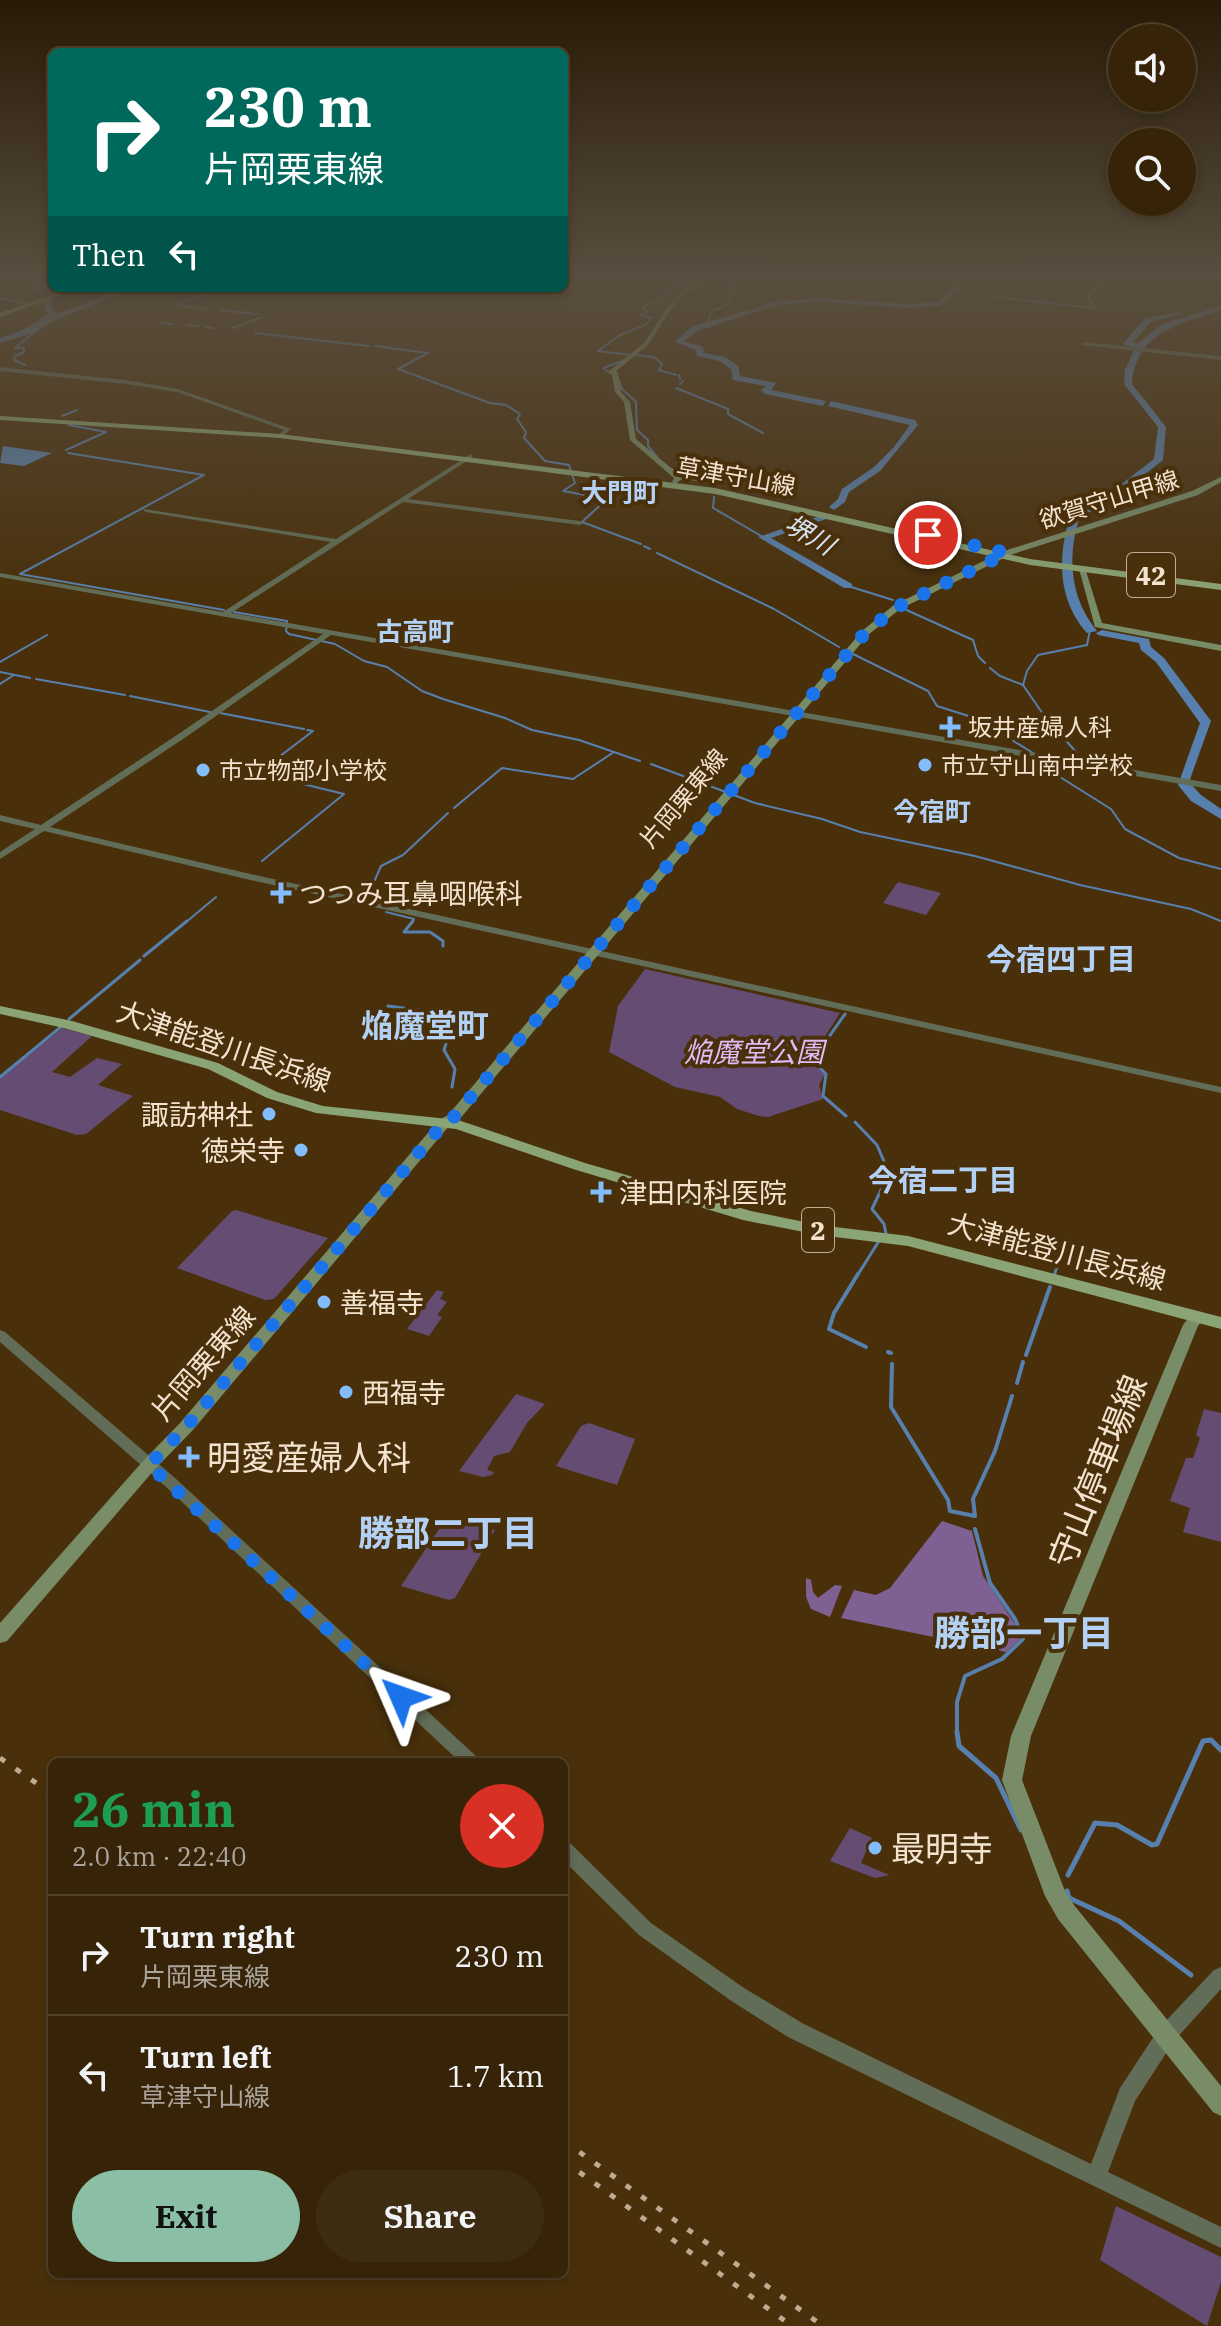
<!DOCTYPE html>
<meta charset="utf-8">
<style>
:root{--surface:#372408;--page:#3e2c12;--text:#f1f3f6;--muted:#aaa49c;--line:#514129;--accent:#8abfa5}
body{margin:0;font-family:"IBM Plex Serif","Noto Sans JP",serif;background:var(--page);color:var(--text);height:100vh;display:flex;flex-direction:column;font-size:30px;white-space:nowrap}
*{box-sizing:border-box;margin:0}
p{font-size:26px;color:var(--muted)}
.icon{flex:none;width:44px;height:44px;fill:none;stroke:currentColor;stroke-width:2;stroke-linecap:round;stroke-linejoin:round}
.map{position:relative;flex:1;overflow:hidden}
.details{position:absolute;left:48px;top:1758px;width:520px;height:520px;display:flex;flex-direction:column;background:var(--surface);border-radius:12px;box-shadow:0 4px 12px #0003,0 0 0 2px var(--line)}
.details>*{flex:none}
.guide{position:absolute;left:48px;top:48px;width:520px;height:244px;border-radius:12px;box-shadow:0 4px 12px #0003,0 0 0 2px var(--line);background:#00695c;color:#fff;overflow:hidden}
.tools{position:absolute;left:1108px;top:24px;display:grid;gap:16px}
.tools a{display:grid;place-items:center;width:88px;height:88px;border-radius:50%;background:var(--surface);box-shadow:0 4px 12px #0003,0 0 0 2px var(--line);font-size:40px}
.pin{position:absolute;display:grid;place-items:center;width:68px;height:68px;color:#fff;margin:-34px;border:4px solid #fff;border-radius:50%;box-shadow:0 2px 8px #0007}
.me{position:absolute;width:88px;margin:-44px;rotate:313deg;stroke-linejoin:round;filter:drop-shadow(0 0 6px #0008)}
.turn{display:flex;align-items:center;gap:28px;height:168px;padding:0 24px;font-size:36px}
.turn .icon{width:104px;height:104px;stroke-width:2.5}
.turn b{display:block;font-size:56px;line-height:68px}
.then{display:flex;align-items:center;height:76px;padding:0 24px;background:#0003;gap:16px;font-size:30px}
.round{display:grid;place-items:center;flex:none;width:84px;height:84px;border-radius:42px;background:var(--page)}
.summary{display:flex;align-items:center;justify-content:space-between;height:136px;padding:0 24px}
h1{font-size:48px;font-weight:700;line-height:60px;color:#1e9e55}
.action{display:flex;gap:16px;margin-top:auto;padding:16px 24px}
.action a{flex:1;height:92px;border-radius:48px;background:var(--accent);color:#111;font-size:32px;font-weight:700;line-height:92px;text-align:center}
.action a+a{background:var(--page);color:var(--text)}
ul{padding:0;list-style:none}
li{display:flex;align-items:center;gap:24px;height:120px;padding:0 24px;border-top:2px solid var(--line)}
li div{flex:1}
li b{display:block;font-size:30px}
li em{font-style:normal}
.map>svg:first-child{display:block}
.green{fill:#644c72}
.forest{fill:#7f6092}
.water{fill:#5780ae}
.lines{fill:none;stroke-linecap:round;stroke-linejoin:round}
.stream-far3{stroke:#5780ae;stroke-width:2}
.stream-far2{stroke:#5780ae;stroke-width:3}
.stream-far1{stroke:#5780ae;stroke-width:4}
.stream{stroke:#5780ae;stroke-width:5}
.river{fill:#5780ae;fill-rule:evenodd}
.tertiary{fill:#616d57;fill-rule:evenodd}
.secondary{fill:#788c68;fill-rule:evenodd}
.primary{fill:#8aa475;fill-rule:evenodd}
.rail{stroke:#beab92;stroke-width:5;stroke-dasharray:6 13;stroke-linecap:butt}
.route{stroke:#1a73e8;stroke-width:14;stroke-dasharray:0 25.2}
.poi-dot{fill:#83bcfb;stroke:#49300b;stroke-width:3}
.labels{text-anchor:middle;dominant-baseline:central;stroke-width:8;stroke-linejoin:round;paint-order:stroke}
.far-street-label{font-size:24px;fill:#f2e2ce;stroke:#49300b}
.far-poi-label{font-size:24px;fill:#f2e2ce;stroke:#49300b;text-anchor:start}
.far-quarter-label{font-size:26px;font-weight:bold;fill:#b2d1f4;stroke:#49300b}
.far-water-label{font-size:26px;font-style:italic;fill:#d7e3f1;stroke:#49300b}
.shield{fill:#49300b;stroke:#bfad94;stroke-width:2}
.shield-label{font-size:26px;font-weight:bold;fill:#f2e2ce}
.poi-label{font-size:28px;fill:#f2e2ce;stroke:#49300b;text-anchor:start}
.street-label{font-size:28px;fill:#f2e2ce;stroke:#49300b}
.park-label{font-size:28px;font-style:italic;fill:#e0bbf7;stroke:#49300b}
.neighbourhood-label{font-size:30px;font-weight:bold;fill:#b2d1f4;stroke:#49300b}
.quarter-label{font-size:32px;font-weight:bold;fill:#b2d1f4;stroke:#49300b}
.near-poi-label{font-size:34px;fill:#f2e2ce;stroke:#49300b;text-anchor:start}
.near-street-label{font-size:34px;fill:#f2e2ce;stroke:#49300b}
.near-neighbourhood-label{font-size:36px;font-weight:bold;fill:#b2d1f4;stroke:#49300b}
</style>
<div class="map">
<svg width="1221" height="2326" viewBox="0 0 1221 2326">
<rect width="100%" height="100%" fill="#49300b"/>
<g class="green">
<path d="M898 882 941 893 926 915 883 903Z"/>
<path d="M645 969 840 1013 810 1060 825 1074 819 1085 823 1099 768 1117 759 1116 737 1109 720 1097 675 1087 609 1052 618 1006Z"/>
<path d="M63 1028 92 1036 52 1072 70 1077 97 1058 122 1064 98 1085 133 1096 86 1134 77 1135 0 1110V1078Z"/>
<path d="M236 1210 328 1238 274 1299 265 1300 177 1268 232 1211Z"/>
<path d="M437 1290 444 1292 440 1299 447 1302 437 1315 442 1317 429 1336 407 1329Z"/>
<path d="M516 1394 545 1404 527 1423 510 1452 494 1456 487 1470 494 1472 492 1475 483 1477 459 1471Z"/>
<path d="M1204 1409 1221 1413V1542L1183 1532 1190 1508 1170 1501 1186 1458H1193L1200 1438 1196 1435Z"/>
<path d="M589 1423 635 1439 617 1485 556 1466 581 1426Z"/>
<path d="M447 1517 495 1530 455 1598 449 1600 401 1586Z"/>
<path d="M850 1828 872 1838 861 1863 889 1875 875 1878 830 1861Z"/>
<path d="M1116 2206 1221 2257V2282L1207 2326 1100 2260Z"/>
</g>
<g class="forest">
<path d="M942 1521 972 1531 983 1576 1019 1630 1020 1639 1006 1652 841 1618 854 1590 876 1595 890 1588Z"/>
<path d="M806 1578 811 1580 813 1592 818 1598 835 1585 842 1586 830 1617 811 1609 806 1597Z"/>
</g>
<path class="water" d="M3 446 52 453 24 466 0 463Z"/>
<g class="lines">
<g class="stream-far3">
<path d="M51 274 29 282 44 284 31 289 60 292"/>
<path d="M683 274 677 278 678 285 688 288"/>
<path d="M994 297 1095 308 1088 297 1110 274"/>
<path d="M0 298 26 304"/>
<path d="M179 304 208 292"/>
<path d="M177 305 192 307"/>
<path d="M199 308 209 309"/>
<path d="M220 310 257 314"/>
<path d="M161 323 172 324"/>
<path d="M708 324 711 311 725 306 733 294 725 288 750 274"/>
<path d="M187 325 198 326"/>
<path d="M206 327 213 328"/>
<path d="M233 328 262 317"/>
<path d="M255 333 369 346"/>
<path d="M375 346 428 353"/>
<path d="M428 353 398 369 490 403 506 405 520 414 517 419 526 432 524 438 545 461 569 465 575 483 563 491 607 499 582 522 641 544"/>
<path d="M631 355 598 351 620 335 645 325 652 317 639 316 646 312 643 307 661 299 664 292 674 287 669 274"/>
<path d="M637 355 654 357 662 364 659 370 676 375"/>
<path d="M25 365 14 360 15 356 24 352V348H15L36 331 33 330"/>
<path d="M610 373 603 368 625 360"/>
<path d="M679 375 680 379"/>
<path d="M619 380 622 389 636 402 637 430 648 440V446L657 457"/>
<path d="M680 384 683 381"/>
<path d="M676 388 728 409V414L763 433"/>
<path d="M62 416 77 410"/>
<path d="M66 450 106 432 69 425"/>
<path d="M68 453 204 475 20 574 224 610"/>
<path d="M672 469 686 478"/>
<path d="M714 497 713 508 763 537"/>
<path d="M644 546 650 549"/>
<path d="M657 553 774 609 839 647"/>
<path d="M848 586 893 600"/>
<path d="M902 608 973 640 978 656 985 663"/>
<path d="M234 612 287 621 286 631 289 634 335 644 364 661 387 667 422 691 443 699 505 718 532 730 579 740 640 761"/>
<path d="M853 654 928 691 937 706 978 719 1033 753"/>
<path d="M0 662 47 635"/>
<path d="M990 668 1000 676 1023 685 1045 717 1077 753"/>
<path d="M0 672 30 678"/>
<path d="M36 679 125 695"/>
<path d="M0 684 14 675"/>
<path d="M1023 685 1027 671 1038 655 1087 645 1090 630"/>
<path d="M130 696 210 712"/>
<path d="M220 713 304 729"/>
<path d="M1044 759 1060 777 1111 809 1125 829 1179 858 1221 869"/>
<path d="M651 764 755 803 822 819 860 832 975 856 1080 885 1191 909 1221 921"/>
<path d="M454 808 502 768 573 779 614 752"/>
<path d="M262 861 344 794 258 773 313 731 307 730"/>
<path d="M378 899 362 889 374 882 381 866 403 855 448 813"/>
<path d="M386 912 414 919 411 923"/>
<path d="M185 923 216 897"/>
</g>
<g class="stream-far2">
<path d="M413 921 404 932H430L443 941V946"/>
<path d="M144 956 187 921"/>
<path d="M388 1006 449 1014 452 1025 444 1050 455 1069 452 1087"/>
<path d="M845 1014 826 1041 817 1065 826 1074 823 1096 846 1116"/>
<path d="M69 1019 140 960"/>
<path d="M0 1077 62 1026"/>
<path d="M855 1122 877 1145 889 1173 872 1209 884 1224 886 1234"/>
<path d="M857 1276 879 1241"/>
<path d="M1054 1276 1066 1239"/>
</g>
<g class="stream-far1">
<path d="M858 1274 834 1313 829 1329 866 1347"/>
<path d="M888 1352 891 1353"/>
<path d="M1026 1355 1050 1287"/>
<path d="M892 1364 891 1407 948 1500 950 1511 975 1516 973 1499 995 1451 1012 1396"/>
<path d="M1017 1383 1023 1362"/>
<path d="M957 1734V1702L965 1676 1002 1659 1023 1639 1015 1619 990 1583 975 1529"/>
</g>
<g class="stream">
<path d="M957 1732 959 1746 996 1778 1021 1830"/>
<path d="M1068 1875 1095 1823 1117 1825 1152 1845 1157 1844 1203 1741 1211 1740 1221 1750"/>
<path d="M1067 1891 1069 1898 1119 1921 1191 1975"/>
</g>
<g class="river">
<path d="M958 285 960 288 940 306 908 308 819 302 778 305 697 331 684 341 703 347 704 353 725 357 738 366 740 376 776 383 771 390 826 401 823 406 765 394 761 390 766 386 733 380 731 369 719 361 697 356 696 350 675 342 691 327 777 301 819 298 908 304 938 302Z"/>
<path d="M65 288H76L60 294 56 292Z"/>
<path d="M126 288H136L55 320 36 332 0 343V338C22 331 32 326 49 313L45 311V300H51L53 310 57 314Z"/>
<path d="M1221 306V310C1180 324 1135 333 1132 384L1166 427 1163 460 1121 493 1079 519C1067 558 1070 598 1097 631L1087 633C1058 601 1057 557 1070 517L1115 489 1154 459 1158 427 1124 384 1125 370 1135 348 1123 344 1145 318 1178 312 1182 314 1151 322 1132 343H1138L1162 324Z"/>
<path d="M831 401 915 420 918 425 880 471 849 492 845 502 834 510 829 507 838 499 842 489 874 467 894 447 910 425 828 406Z"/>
<path d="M823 515 832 517 771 538 852 584V588H844L758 537Z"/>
<path d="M1102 630 1149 639 1151 647 1164 658 1211 721 1189 782 1201 795 1221 809V819L1191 801 1178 785 1200 723 1156 662 1141 650 1139 643 1098 635 1096 633Z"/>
</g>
<g class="tertiary">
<path d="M1083 342 1221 356V360L1081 345Z"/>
<path d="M0 367 126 380 178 389 291 429 282 437H278V435L284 430 177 392 126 384 0 371Z"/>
<path d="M471 454 473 457 408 499 580 521 583 523 580 525 403 502 231 613 1221 785V791L331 635 189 735 50 827 246 873 1221 1087V1093L246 879 44 831 0 859V852L35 829 0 821V815L41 825 183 731 323 634 0 577V573L223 612 331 542 146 512 143 510 144 509 336 539Z"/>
<path d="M0 1330 5 1332 175 1478 477 1757 479 1762H460L165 1486 0 1342Z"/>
<path d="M564 1841 570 1843 651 1923 744 1988 802 2023 1091 2164 1120 2088 1160 2027 1214 1970 1221 1967V1989L1174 2041 1135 2101 1108 2172 1221 2227V2248L788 2037 730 2000 639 1935 564 1861Z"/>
</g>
<g class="secondary">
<path d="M705 274H711L676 302 648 345 616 371 618 373 621 392 630 402 636 439 681 476 729 478 733 480 729 482 680 480 676 484 672 482 674 478 630 440 624 402 615 392 612 374 608 372 644 343 672 300Z"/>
<path d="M1221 477V482L1198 495 1010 555 900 609 868 635 458 1121 449 1126 192 1431 155 1469 7 1641 0 1643V1623L143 1461 180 1423 439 1120 448 1115 862 631 894 605 1004 551 1192 491Z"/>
<path d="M1079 569 1086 571 1102 623 1221 645V651L1095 627Z"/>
<path d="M1197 1312 1202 1313 1205 1317 1198 1326 1031 1736 1022 1780 1065 1891 1074 1905 1221 2086V2116L1213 2112 1058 1919 1045 1896 1002 1780 1011 1736 1183 1325 1192 1313Z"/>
</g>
<g class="primary">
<path d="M73 288H82L0 317V313Z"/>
<path d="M0 416 280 434 715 488 1030 559 1221 584V590L1030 565 715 494 280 438 0 420Z"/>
<path d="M0 1006 72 1021 218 1063 277 1092 323 1106 458 1120 585 1163 751 1211 819 1225 908 1236 1221 1317V1329L908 1246 819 1235 743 1220 573 1169 456 1129 316 1113 267 1098 208 1069 64 1028 0 1014Z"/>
</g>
<g class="rail">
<path d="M0 1758 52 1794"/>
<path d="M564 2141 823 2326"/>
<path d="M564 2161 792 2326"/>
</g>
</g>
<linearGradient id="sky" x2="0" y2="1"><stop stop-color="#281a06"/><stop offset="0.46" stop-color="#594e3f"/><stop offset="1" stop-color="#594e3f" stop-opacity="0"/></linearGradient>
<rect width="1221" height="600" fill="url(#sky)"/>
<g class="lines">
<path class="route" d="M401 1697 149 1465 186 1427 444 1123 453 1118 865 633 897 607 1007 553 928 535"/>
</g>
<g class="poi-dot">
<path d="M946 715h8v8h8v8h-8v8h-8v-8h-8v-8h8z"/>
<circle cx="925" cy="765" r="8"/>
<circle cx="203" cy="770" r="8"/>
<path d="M277 881h8v8h8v8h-8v8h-8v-8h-8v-8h8z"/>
<circle cx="269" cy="1114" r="8"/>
<circle cx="301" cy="1150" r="8"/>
<path d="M597 1180h8v8h8v8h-8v8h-8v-8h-8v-8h8z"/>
<circle cx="324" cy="1302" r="8"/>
<circle cx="346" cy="1392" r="8"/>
<path d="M185 1445h8v8h8v8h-8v8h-8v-8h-8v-8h8z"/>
<circle cx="875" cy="1848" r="8"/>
</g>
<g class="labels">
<g class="far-street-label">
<text transform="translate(736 476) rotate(10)">草津守山線</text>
<text transform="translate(1109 499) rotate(-17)">欲賀守山甲線</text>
<text transform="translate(683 798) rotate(-50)">片岡栗東線</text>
</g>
<g class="far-poi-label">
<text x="968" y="727">坂井産婦人科</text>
<text x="941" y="765">市立守山南中学校</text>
<text x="219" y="770">市立物部小学校</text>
</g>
<g class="far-quarter-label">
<text x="620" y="492">大門町</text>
<text x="415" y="631">古高町</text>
<text x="932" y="811">今宿町</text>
</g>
<g class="far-water-label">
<text transform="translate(810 534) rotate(30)">堺川</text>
</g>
<g class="shield">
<rect x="1127" y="553" width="48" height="44" rx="6"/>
<rect x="802" y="1208" width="32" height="44" rx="6"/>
</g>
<g class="shield-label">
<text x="1151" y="575">42</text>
<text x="818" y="1230">2</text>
</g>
<g class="poi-label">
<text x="299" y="893">つつみ耳鼻咽喉科</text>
<text x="253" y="1114" text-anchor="end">諏訪神社</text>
<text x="285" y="1150" text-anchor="end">徳栄寺</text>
<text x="619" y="1192">津田内科医院</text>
<text x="340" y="1302">善福寺</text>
<text x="362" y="1392">西福寺</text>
</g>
<g class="street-label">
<text transform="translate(224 1046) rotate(19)">大津能登川長浜線</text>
<text transform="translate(1057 1251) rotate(15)">大津能登川長浜線</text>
<text transform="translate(203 1363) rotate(-49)">片岡栗東線</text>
</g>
<g class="park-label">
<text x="754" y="1051">焔魔堂公園</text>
</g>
<g class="neighbourhood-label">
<text x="1061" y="958">今宿四丁目</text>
<text x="943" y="1179">今宿二丁目</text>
</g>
<g class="quarter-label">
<text x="425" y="1025">焔魔堂町</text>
</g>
<g class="near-poi-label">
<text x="207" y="1457">明愛産婦人科</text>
<text x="891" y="1848">最明寺</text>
</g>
<g class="near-street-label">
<text transform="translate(1097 1471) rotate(-68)">守山停車場線</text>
</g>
<g class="near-neighbourhood-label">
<text x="448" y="1532">勝部二丁目</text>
<text x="1024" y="1632">勝部一丁目</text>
</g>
</g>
</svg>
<div class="tools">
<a><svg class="icon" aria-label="sound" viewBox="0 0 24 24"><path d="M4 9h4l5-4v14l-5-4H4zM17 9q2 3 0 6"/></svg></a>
<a><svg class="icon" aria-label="search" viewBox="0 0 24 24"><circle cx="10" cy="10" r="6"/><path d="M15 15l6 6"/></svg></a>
</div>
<div class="pin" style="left:928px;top:535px;background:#d93025"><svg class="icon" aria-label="arrive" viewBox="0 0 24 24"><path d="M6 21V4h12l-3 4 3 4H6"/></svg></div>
<svg class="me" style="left:401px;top:1697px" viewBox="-20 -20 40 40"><path d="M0-17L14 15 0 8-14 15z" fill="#1a73e8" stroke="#fff" stroke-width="4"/></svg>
<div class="guide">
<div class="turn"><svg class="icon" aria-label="right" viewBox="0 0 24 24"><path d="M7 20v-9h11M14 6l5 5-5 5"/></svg><div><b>230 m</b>片岡栗東線</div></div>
<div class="then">Then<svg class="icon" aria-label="left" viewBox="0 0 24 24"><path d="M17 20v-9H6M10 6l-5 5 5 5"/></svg></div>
</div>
<section class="details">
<div class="summary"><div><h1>26 min</h1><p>2.0 km · 22:40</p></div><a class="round" style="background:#d93025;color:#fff"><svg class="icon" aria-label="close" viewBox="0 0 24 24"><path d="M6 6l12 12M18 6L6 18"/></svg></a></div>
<ul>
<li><svg class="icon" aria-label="right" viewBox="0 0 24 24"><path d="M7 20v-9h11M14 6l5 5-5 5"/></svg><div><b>Turn right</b><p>片岡栗東線</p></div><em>230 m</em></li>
<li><svg class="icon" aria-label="left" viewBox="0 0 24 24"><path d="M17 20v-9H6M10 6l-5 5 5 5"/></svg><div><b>Turn left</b><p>草津守山線</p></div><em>1.7 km</em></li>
</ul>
<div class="action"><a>Exit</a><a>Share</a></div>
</section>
</div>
